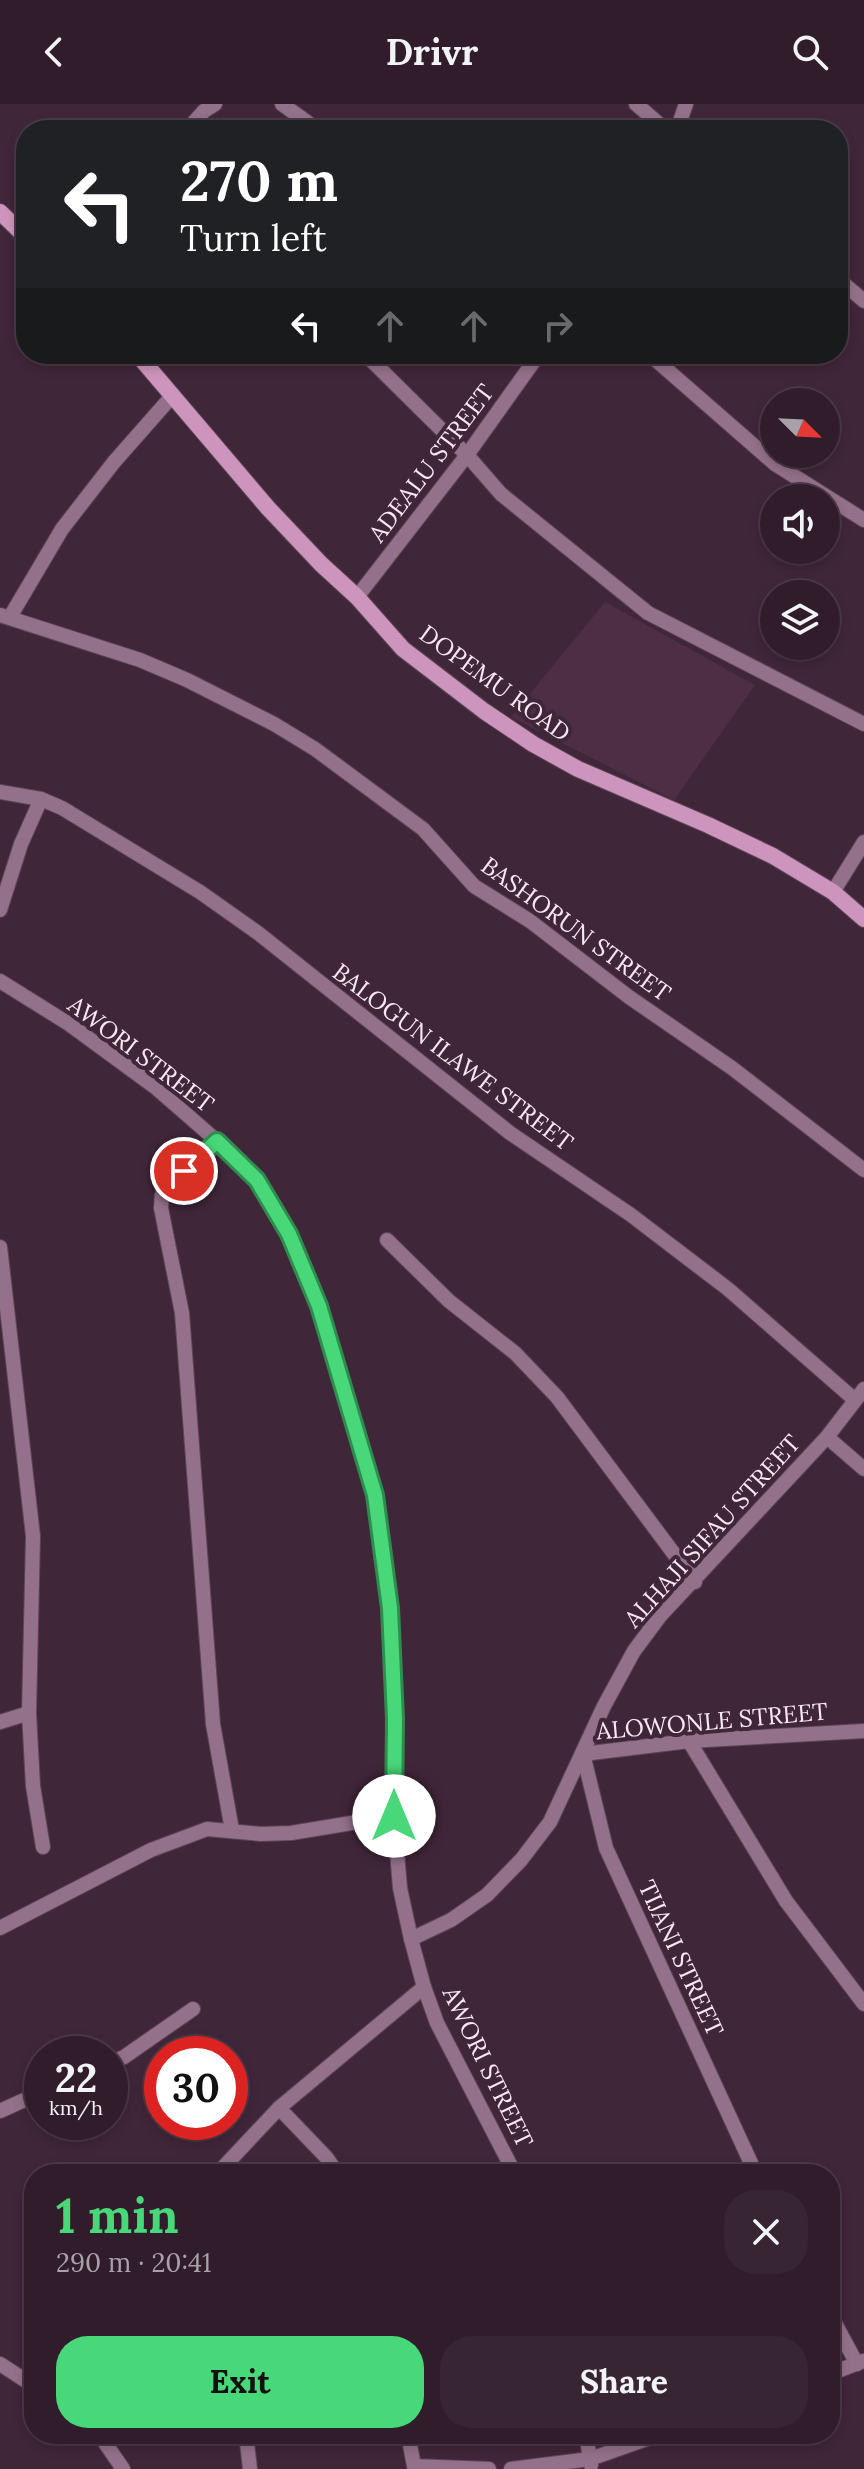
<!DOCTYPE html>
<meta charset="utf-8">
<style>
:root{--surface:#301c2b;--page:#382533;--text:#f1f3f6;--muted:#a8a1a9;--line:#4b3a47;--accent:#48d779}
body{margin:0;font-family:Lora,serif;background:var(--page);color:var(--text);height:100vh;display:flex;flex-direction:column;font-size:30px;white-space:nowrap}
*{box-sizing:border-box;margin:0}
p{font-size:26px;color:var(--muted)}
.icon{flex:none;width:44px;height:44px;fill:none;stroke:currentColor;stroke-width:2;stroke-linecap:round;stroke-linejoin:round}
.map{position:relative;flex:1;overflow:hidden}
.drawer{position:absolute;left:24px;top:2060px;width:816px;height:280px;display:flex;flex-direction:column;background:var(--surface);border-radius:32px;box-shadow:0 4px 12px #0003,0 0 0 2px var(--line)}
.drawer>*{flex:none}
.top-card{position:absolute;left:16px;top:16px;width:832px;height:244px;border-radius:32px;box-shadow:0 4px 12px #0003,0 0 0 2px var(--line);background:#202124;color:#fff;overflow:hidden}
.needle{width:52px;rotate:114deg}
.buttons{position:absolute;left:760px;top:284px;display:grid;gap:16px}
.buttons a{display:grid;place-items:center;width:80px;height:80px;border-radius:50%;background:var(--surface);box-shadow:0 4px 12px #0003,0 0 0 2px var(--line);font-size:40px}
.speed{position:absolute;left:24px;top:1932px;display:flex;gap:16px;font-size:40px;font-weight:700;text-align:center}
.speed>*{display:grid;place-content:center;width:104px;height:104px;border-radius:50%;background:var(--surface);box-shadow:0 4px 12px #0003,0 0 0 2px var(--line);line-height:1}
.speed small{font-size:20px;font-weight:400}
.speed .limit{border:12px solid #d22;background:#fff;color:#111}
.pin{position:absolute;display:grid;place-items:center;width:68px;height:68px;color:#fff;margin:-34px;border:4px solid #fff;border-radius:50%;box-shadow:0 2px 8px #0007}
.me{position:absolute;width:88px;margin:-44px;rotate:0deg;stroke-linejoin:round;filter:drop-shadow(0 0 6px #0008)}
.turn{display:flex;align-items:center;gap:28px;height:168px;padding:0 32px;font-size:36px}
.turn .icon{width:104px;height:104px;stroke-width:2.5}
.turn b{display:block;font-size:56px;line-height:68px}
.lanes{display:flex;align-items:center;height:76px;padding:0 32px;background:#0003;justify-content:center;gap:40px;direction:ltr}
.lanes .off{opacity:.35}
.round{display:grid;place-items:center;flex:none;width:84px;height:84px;border-radius:32px;background:var(--page)}
.head{display:flex;align-items:center;justify-content:space-between;height:136px;padding:0 32px}
h1{font-size:48px;font-weight:800;line-height:60px;color:var(--accent)}
.primary-button{display:flex;gap:16px;margin-top:auto;padding:16px 32px}
.primary-button a{flex:1;height:92px;border-radius:32px;background:var(--accent);color:#111;font-size:32px;font-weight:800;line-height:92px;text-align:center}
.primary-button a+a{background:var(--page);color:var(--text)}
header{display:flex;justify-content:space-between;align-items:center;height:104px;padding:0 32px;background:var(--surface);font-size:36px;font-weight:800}
.map>svg:first-child{display:block}
.built{fill:#4d2e45}
.lines{fill:none;stroke-linecap:round;stroke-linejoin:round}
.minor-casing{stroke:#5e4557;stroke-width:16}
.secondary-casing{stroke:#5e4557;stroke-width:18}
.minor{stroke:#94718a;stroke-width:14}
.secondary{stroke:#cd95bd;stroke-width:16}
.route-casing{stroke:#2f8c4f;stroke-width:20}
.route{stroke:#48d779;stroke-width:14}
.labels{text-anchor:middle;dominant-baseline:central;stroke-width:8;stroke-linejoin:round;paint-order:stroke}
.street-label{font-size:24px;fill:#f9e8f3;stroke:#402639}
</style>
<header><svg class="icon" aria-label="back" viewBox="0 0 24 24"><path d="M15 5l-7 7 7 7"/></svg>Drivr<svg class="icon" aria-label="search" viewBox="0 0 24 24"><circle cx="10" cy="10" r="6"/><path d="M15 15l6 6"/></svg></header>
<div class="map">
<svg width="864" height="2365" viewBox="0 0 864 2365">
<rect width="100%" height="100%" fill="#402639"/>
<path class="built" d="M605 498 755 581 674 696 511 613Z"/>
<g class="lines">
<g class="minor-casing">
<g id="minor">
<path d="M282 0 318 26"/>
<path d="M636 0 666 26"/>
<path d="M187 26 204 7 215 0"/>
<path d="M677 26 686 0"/>
<path d="M838 175 864 197"/>
<path d="M365 250 467 351 501 390 648 509 864 620"/>
<path d="M649 250 775 360 864 416"/>
<path d="M357 493 467 351 539 250"/>
<path d="M0 511 140 556 187 576 274 620 315 645 423 725 474 782 530 817 629 893 732 964 864 1066"/>
<path d="M10 513 62 425 114 358 173 291"/>
<path d="M0 688 41 695 62 704 200 788 258 829 510 1029 631 1111 728 1185 855 1296"/>
<path d="M833 788 864 738"/>
<path d="M0 806 21 740 41 695"/>
<path d="M0 877 69 920 155 983 217 1037 257 1076 289 1130 319 1202 375 1391 390 1504 395 1615 394 1712 400 1784 411 1835 424 1883 437 1919 515 2070"/>
<path d="M217 1037 167 1082 162 1091 161 1104 182 1209 213 1620 232 1726"/>
<path d="M387 1136 449 1197 515 1249 557 1293 695 1478"/>
<path d="M0 1143 33 1432 29 1609 33 1682 43 1743"/>
<path d="M827 1333 864 1365"/>
<path d="M0 1618 29 1609"/>
<path d="M689 1637 786 1797 864 1900"/>
<path d="M583 1650 606 1744 756 2070"/>
<path d="M583 1650 689 1637 864 1627"/>
<path d="M0 1824 151 1746 207 1725 261 1730 291 1729 394 1712"/>
<path d="M411 1835 451 1816 487 1791 521 1756 550 1718 604 1602 634 1547 660 1512 827 1333 864 1285"/>
<path d="M110 1959 124 1953 193 1905"/>
<path d="M279 2004 326 2053 338 2070"/>
<path d="M0 2007 42 1988"/>
<path d="M217 2070 279 2004 424 1883"/>
<path d="M830 2210 857 2260"/>
<path d="M0 2260 34 2282"/>
<path d="M830 2270 863 2257"/>
<path d="M99 2330 123 2365"/>
<path d="M246 2330 250 2365"/>
<path d="M408 2330 414 2362 489 2365"/>
<path d="M586 2330 591 2361"/>
<path d="M511 2365 590 2355 661 2330"/>
</g>
</g>
<g class="secondary-casing">
<g id="secondary">
<path d="M0 108 26 133"/>
<path d="M137 250 268 404 321 460 357 493 403 545 484 607 533 640 578 665 708 721 773 752 833 788 864 815"/>
</g>
</g>
<use href="#minor" class="minor"/>
<use href="#secondary" class="secondary"/>
</g>
<g class="lines">
<g class="route-casing">
<path id="route" d="M184 1067 217 1037 257 1076 289 1130 319 1202 375 1391 390 1504 395 1615 394 1712"/>
</g>
<use href="#route" class="route"/>
</g>
<g class="labels">
<g class="street-label">
<text transform="translate(431 359) rotate(-53)">ADEALU STREET</text>
<text transform="translate(495 579) rotate(36)">DOPEMU ROAD</text>
<text transform="translate(576 825) rotate(36)">BASHORUN STREET</text>
<text transform="translate(141 950) rotate(37)">AWORI STREET</text>
<text transform="translate(453 953) rotate(37)">BALOGUN ILAWE STREET</text>
<text transform="translate(712 1427) rotate(-48)">ALHAJI SIFAU STREET</text>
<text transform="translate(712 1617) rotate(-5)">ALOWONLE STREET</text>
<text transform="translate(681 1854) rotate(65)">TIJANI STREET</text>
<text transform="translate(488 1963) rotate(64)">AWORI STREET</text>
</g>
</g>
</svg>
<div class="buttons">
<a><svg class="needle" viewBox="-14 -14 28 28"><path d="M0-13l5 13h-10z" fill="#e53935"/><path d="M0 13l5-13h-10z" fill="#a8a1a9"/></svg></a>
<a><svg class="icon" aria-label="sound" viewBox="0 0 24 24"><path d="M4 9h4l5-4v14l-5-4H4zM17 9q2 3 0 6"/></svg></a>
<a><svg class="icon" aria-label="layers" viewBox="0 0 24 24"><path d="M12 4l9 5-9 5-9-5zM3 14l9 5 9-5"/></svg></a>
</div>
<div class="speed"><div>22<small>km/h</small></div><div class="limit">30</div></div>
<div class="pin" style="left:184px;top:1067px;background:#d93025"><svg class="icon" aria-label="arrive" viewBox="0 0 24 24"><path d="M6 21V4h12l-3 4 3 4H6"/></svg></div>
<svg class="me" style="left:394px;top:1712px" viewBox="-20 -20 40 40"><circle r="19" fill="#fff"/><path d="M0-13L10 11 0 6-10 11z" fill="#48d779"/></svg>
<div class="top-card">
<div class="turn"><svg class="icon" aria-label="left" viewBox="0 0 24 24"><path d="M17 20v-9H6M10 6l-5 5 5 5"/></svg><div><b>270 m</b>Turn left</div></div>
<div class="lanes"><svg class="icon" aria-label="left" viewBox="0 0 24 24"><path d="M17 20v-9H6M10 6l-5 5 5 5"/></svg><svg class="icon off" aria-label="ahead" viewBox="0 0 24 24"><path d="M12 20V5M6 11l6-6 6 6"/></svg><svg class="icon off" aria-label="ahead" viewBox="0 0 24 24"><path d="M12 20V5M6 11l6-6 6 6"/></svg><svg class="icon off" aria-label="right" viewBox="0 0 24 24"><path d="M7 20v-9h11M14 6l5 5-5 5"/></svg></div>
</div>
<section class="drawer">
<div class="head"><div><h1>1 min</h1><p>290 m · 20:41</p></div><a class="round"><svg class="icon" aria-label="close" viewBox="0 0 24 24"><path d="M6 6l12 12M18 6L6 18"/></svg></a></div>
<div class="primary-button"><a>Exit</a><a>Share</a></div>
</section>
</div>
